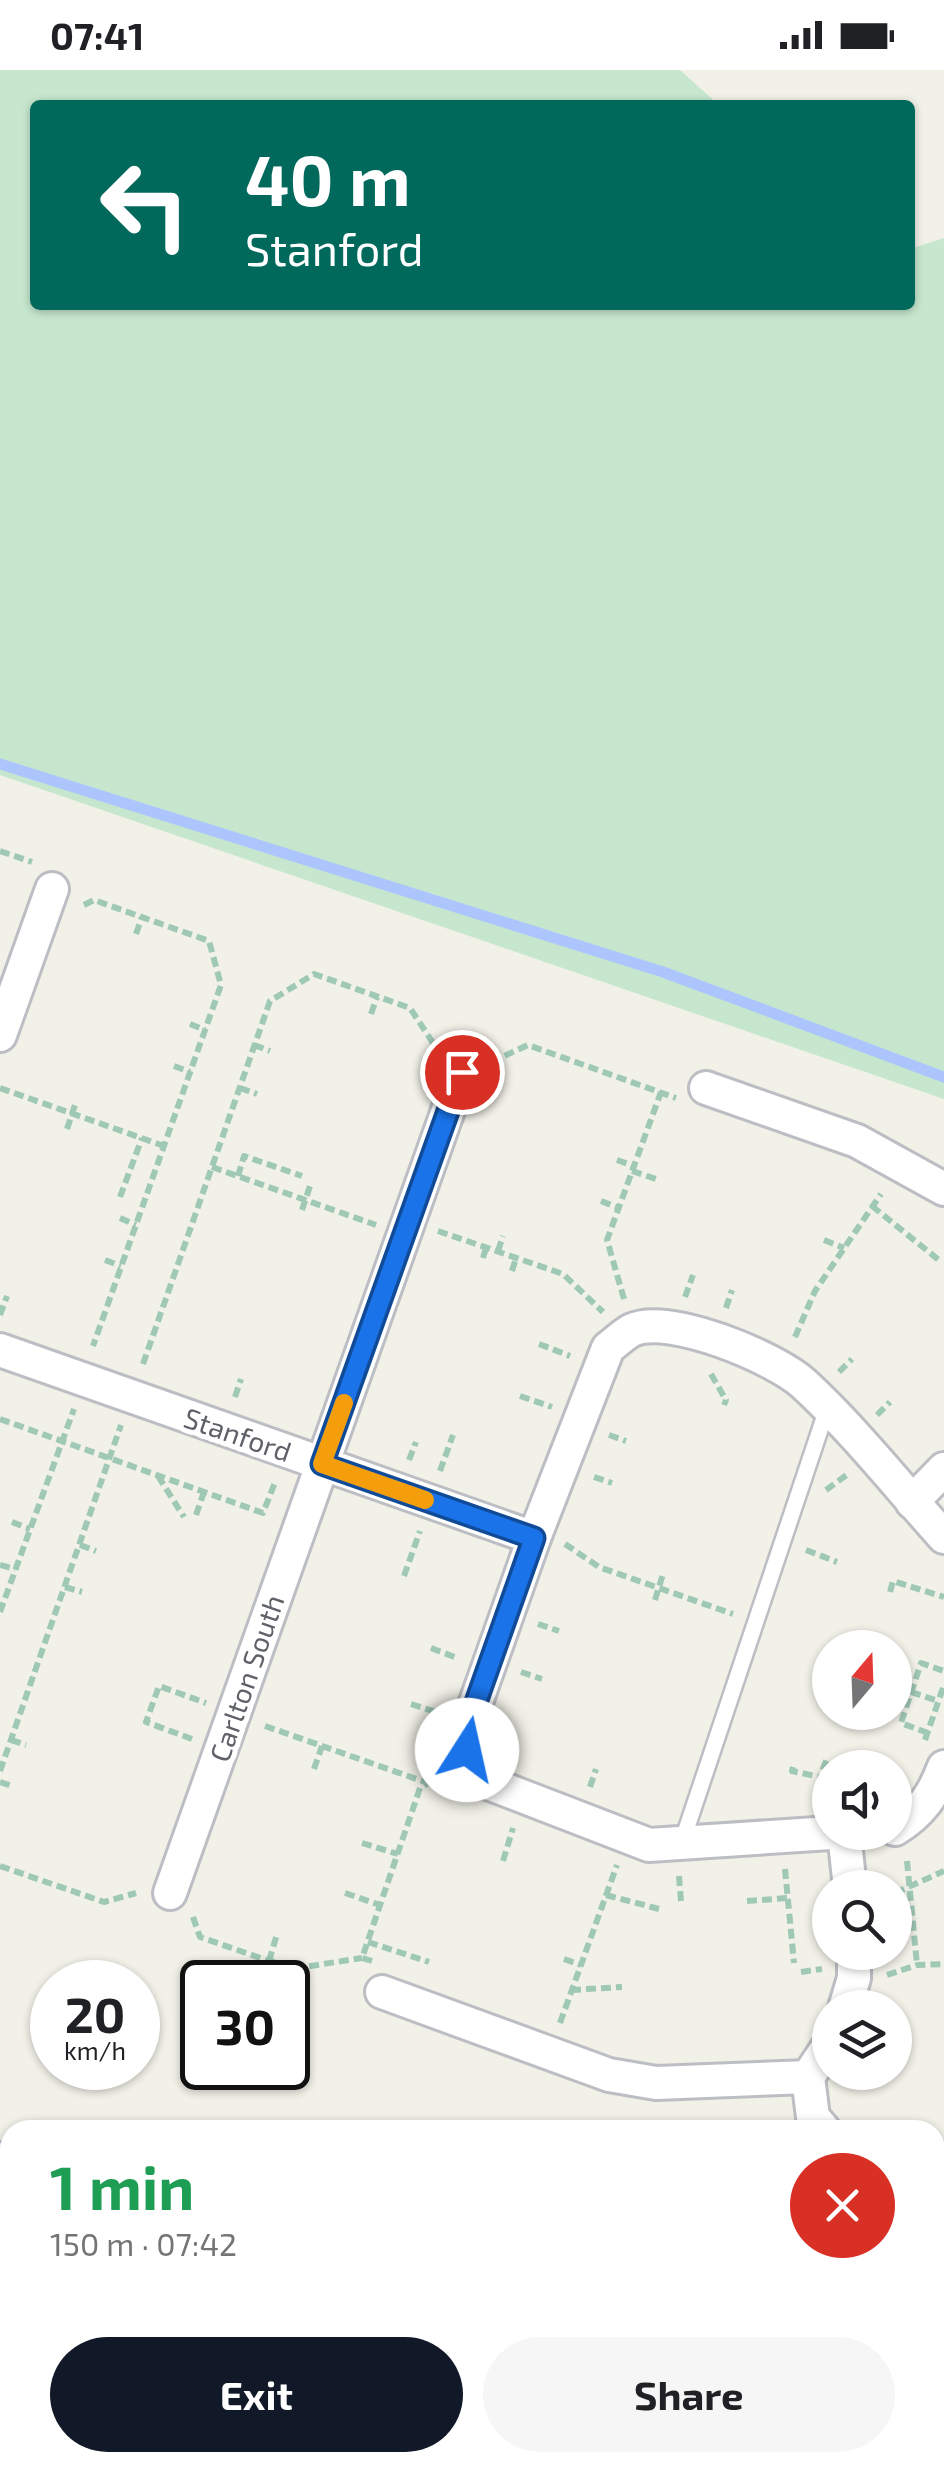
<!DOCTYPE html>
<meta charset="utf-8">
<style>
:root{--surface:#fff;--page:#f6f6f6;--text:#202124;--muted:#757577;--accent:#111827}
body{margin:0;font-family:"Exo 2",sans-serif;background:var(--page);color:var(--text);height:100vh;display:flex;flex-direction:column;font-size:38px;white-space:nowrap}
*{box-sizing:border-box;margin:0}
p{font-size:32px;color:var(--muted)}
.icon{flex:none;width:55px;height:55px;fill:none;stroke:currentColor;stroke-width:2;stroke-linecap:round;stroke-linejoin:round}
.map{position:relative;flex:1;overflow:hidden}
.sheet{position:absolute;left:0px;top:2050px;width:945px;height:352px;display:flex;flex-direction:column;background:var(--surface);border-radius:30px 30px 0 0;box-shadow:0 2px 8px #0004}
.sheet>*{flex:none}
.hud{position:absolute;left:30px;top:30px;width:885px;height:210px;border-radius:10px;box-shadow:0 2px 8px #0004;background:#00695c;color:#fff;overflow:hidden}
.needle{width:65px;rotate:19deg}
.tools{position:absolute;left:812px;top:1560px;display:grid;gap:20px}
.tools a{display:grid;place-items:center;width:100px;height:100px;border-radius:50%;background:var(--surface);box-shadow:0 2px 8px #0004;font-size:50px}
.speed{position:absolute;left:30px;top:1890px;display:flex;gap:20px;font-size:50px;font-weight:700;text-align:center}
.speed>*{display:grid;place-content:center;width:130px;height:130px;border-radius:50%;background:var(--surface);box-shadow:0 2px 8px #0004;line-height:1}
.speed small{font-size:25px;font-weight:400}
.speed .limit{border:5px solid #111;border-radius:15px;background:#fff;color:#111}
.pin{position:absolute;display:grid;place-items:center;width:85px;height:85px;color:#fff;margin:-42px;border:5px solid #fff;border-radius:50%;box-shadow:0 2px 10px #0007}
.me{position:absolute;width:110px;margin:-55px;rotate:10deg;stroke-linejoin:round;filter:drop-shadow(0 0 8px #0008)}
.turn{display:flex;align-items:center;gap:35px;height:210px;padding:0 50px;font-size:45px}
.turn .icon{width:130px;height:130px;stroke-width:2.5}
.turn b{display:block;font-size:70px;line-height:85px}
.round{display:grid;place-items:center;flex:none;width:105px;height:105px;border-radius:52px;background:var(--page)}
.overview{display:flex;align-items:center;justify-content:space-between;height:170px;padding:0 50px}
h1{font-size:60px;font-weight:700;line-height:75px;color:#1e9e55}
.action{display:flex;gap:20px;margin-top:auto;padding:20px 50px}
.action a{flex:1;height:115px;border-radius:60px;background:var(--accent);color:#fff;font-size:40px;font-weight:700;line-height:115px;text-align:center}
.action a+a{background:var(--page);color:var(--text)}
.status{display:flex;justify-content:space-between;align-items:center;height:70px;padding:0 50px;background:var(--surface);direction:ltr}
.status svg{height:28px;fill:currentColor}
.map>svg:first-child{display:block}
.green{fill:#c6e7ce}
.lines{fill:none;stroke-linecap:round;stroke-linejoin:round}
.stream{stroke:#acc6fd;stroke-width:11}
.service-casing{stroke:#bcbec3;stroke-width:20}
.minor-casing{stroke:#bcbec3;stroke-width:38}
.path{stroke:#9fc8b5;stroke-width:6;stroke-dasharray:10 5;stroke-linecap:butt}
.service{stroke:#fff;stroke-width:15}
.minor{stroke:#fff;stroke-width:32}
.route-casing{stroke:#114b97;stroke-width:25}
.route{stroke:#1a73e8;stroke-width:18}
.slow{stroke:#f59e0b;stroke-width:18}
.labels{text-anchor:middle;dominant-baseline:central;stroke-width:10;stroke-linejoin:round;paint-order:stroke}
.street-label{font-size:28px;fill:#5f6168;stroke:#fff}
</style>
<div class="status"><b>07:41</b><svg viewBox="0 0 49 12"><path d="M0 12V9h3v3zM5 12V6h3v6zM10 12V3h3v9zM15 12V0h3v12zM26 1h20v11H26zM47 4h2v5h-2z"/></svg></div>
<div class="map">
<svg width="944" height="2402" viewBox="0 0 944 2402">
<rect width="100%" height="100%" fill="#f1f1e8"/>
<g class="green">
<path d="M0 0H680L719 35H35V235H910V179L944 168V1029L0 705Z"/>
<path d="M286 2393H397L394 2402H303V2398Z"/>
</g>
<g class="lines">
<path class="stream" d="M0 694 663 902 944 1007"/>
<g class="service-casing">
<path id="service" d="M681 1775 827 1339"/>
</g>
<g class="minor-casing">
<g id="minor">
<path d="M0 965 52 819"/>
<path d="M706 1018 857 1071 944 1119"/>
<path d="M0 1280 534 1468"/>
<path d="M912 1432 944 1399"/>
<path d="M895 1759C921 1743 933 1726 944 1697"/>
<path d="M846 1762 649 1775 488 1713C468 1694 467 1679 469 1652L534 1468 608 1278C615 1273 624 1264 632 1260 669 1243 776 1288 804 1314 854 1360 898 1416 944 1467"/>
<path d="M844 1763 850 1818"/>
<path d="M170 1823 462 1001"/>
<path d="M382 1922 609 2005 656 2013 808 2007"/>
<path d="M845 1938 854 1908V1882"/>
<path d="M824 2060 813 2047 808 2007 830 1974"/>
<path d="M0 2089 10 2093"/>
<path d="M935 2116 944 2119"/>
<path d="M756 2392 766 2402"/>
<path d="M45 2402 48 2392"/>
</g>
</g>
<g class="path">
<path d="M0 781 32 792"/>
<path d="M84 835 94 830 209 871 221 915 93 1276"/>
<path d="M136 864 142 847"/>
<path d="M371 944 377 927"/>
<path d="M190 954 205 960"/>
<path d="M254 975 270 981"/>
<path d="M491 992 528 975 676 1028"/>
<path d="M174 996 190 1002"/>
<path d="M0 1018 164 1076"/>
<path d="M240 1018 257 1024"/>
<path d="M67 1059 76 1032"/>
<path d="M617 1090 634 1096"/>
<path d="M212 1097 376 1155"/>
<path d="M632 1101 656 1109"/>
<path d="M238 1106 244 1086 302 1106"/>
<path d="M120 1127 142 1068"/>
<path d="M601 1131 619 1138"/>
<path d="M872 1136 940 1191"/>
<path d="M302 1140 310 1116"/>
<path d="M120 1148 136 1155"/>
<path d="M438 1161 563 1204 603 1242"/>
<path d="M824 1170 844 1178"/>
<path d="M498 1181 503 1166"/>
<path d="M483 1188 486 1178"/>
<path d="M105 1190 121 1196"/>
<path d="M512 1201 516 1188"/>
<path d="M685 1227 693 1205"/>
<path d="M624 1229 607 1170 661 1022"/>
<path d="M726 1238 732 1220"/>
<path d="M0 1245 7 1226"/>
<path d="M795 1267 815 1221 881 1124"/>
<path d="M539 1274 570 1286"/>
<path d="M143 1294 270 931 314 904 410 938 437 979"/>
<path d="M839 1302 852 1289"/>
<path d="M711 1304 726 1330 724 1335"/>
<path d="M520 1326 552 1337"/>
<path d="M235 1327 241 1309"/>
<path d="M877 1345 890 1332"/>
<path d="M0 1349 263 1443 276 1410"/>
<path d="M609 1365 626 1371"/>
<path d="M409 1390 416 1372"/>
<path d="M440 1401 453 1365"/>
<path d="M158 1406 184 1447"/>
<path d="M594 1407 612 1413"/>
<path d="M826 1420 848 1404"/>
<path d="M196 1445 204 1422"/>
<path d="M12 1452 30 1459"/>
<path d="M565 1474 599 1497 733 1544"/>
<path d="M80 1475 96 1481"/>
<path d="M806 1480 837 1492"/>
<path d="M0 1495 15 1499"/>
<path d="M404 1506 420 1461"/>
<path d="M65 1517 82 1522"/>
<path d="M890 1522 893 1511 944 1527"/>
<path d="M655 1530 663 1504"/>
<path d="M0 1542 74 1339"/>
<path d="M538 1554 559 1561"/>
<path d="M431 1578 457 1588"/>
<path d="M521 1602 542 1609"/>
<path d="M911 1622 938 1631"/>
<path d="M411 1634 439 1643"/>
<path d="M265 1656 428 1713"/>
<path d="M928 1663 901 1653 921 1593 944 1601"/>
<path d="M192 1669 146 1652 159 1616 206 1633"/>
<path d="M11 1670 26 1675"/>
<path d="M925 1670 944 1615"/>
<path d="M793 1697 792 1701 820 1707"/>
<path d="M314 1699 322 1676"/>
<path d="M0 1701 121 1355"/>
<path d="M0 1712 12 1716"/>
<path d="M590 1717 596 1699"/>
<path d="M824 1729 820 1707 827 1688"/>
<path d="M362 1773 398 1784"/>
<path d="M503 1791 513 1758"/>
<path d="M907 1791 917 1895"/>
<path d="M0 1796 104 1832 136 1823"/>
<path d="M785 1799 794 1893"/>
<path d="M679 1806 681 1831"/>
<path d="M345 1823 380 1835"/>
<path d="M895 1823 944 1801"/>
<path d="M606 1825 659 1839"/>
<path d="M747 1831 788 1828"/>
<path d="M193 1847 200 1867 269 1891 304 1897 362 1888"/>
<path d="M368 1872 429 1892"/>
<path d="M564 1889 581 1895"/>
<path d="M269 1891 277 1864"/>
<path d="M372 1891 362 1888 420 1718 444 1704"/>
<path d="M801 1902 822 1899"/>
<path d="M887 1905 917 1895 944 1894"/>
<path d="M571 1920 622 1917"/>
<path d="M560 1953 617 1795"/>
<path d="M364 2402V2392"/>
</g>
<use href="#service" class="service"/>
<use href="#minor" class="minor"/>
</g>
<g class="lines">
<g class="route-casing">
<path id="route" d="M462 1002 322 1394 534 1468 469 1652 467 1680"/>
</g>
<use href="#route" class="route"/>
<path class="slow" d="M344 1333 322 1394 425 1430"/>
</g>
<g class="labels">
<g class="street-label">
<text transform="translate(238 1364) rotate(19)">Stanford</text>
<text transform="translate(246 1608) rotate(-71)">Carlton South</text>
</g>
</g>
</svg>
<div class="tools">
<a><svg class="needle" viewBox="-14 -14 28 28"><path d="M0-13l5 13h-10z" fill="#e53935"/><path d="M0 13l5-13h-10z" fill="#757577"/></svg></a>
<a><svg class="icon" aria-label="sound" viewBox="0 0 24 24"><path d="M4 9h4l5-4v14l-5-4H4zM17 9q2 3 0 6"/></svg></a>
<a><svg class="icon" aria-label="search" viewBox="0 0 24 24"><circle cx="10" cy="10" r="6"/><path d="M15 15l6 6"/></svg></a>
<a><svg class="icon" aria-label="layers" viewBox="0 0 24 24"><path d="M12 4l9 5-9 5-9-5zM3 14l9 5 9-5"/></svg></a>
</div>
<div class="speed"><div>20<small>km/h</small></div><div class="limit">30</div></div>
<div class="pin" style="left:462px;top:1002px;background:#d93025"><svg class="icon" aria-label="arrive" viewBox="0 0 24 24"><path d="M6 21V4h12l-3 4 3 4H6"/></svg></div>
<svg class="me" style="left:467px;top:1680px" viewBox="-20 -20 40 40"><circle r="19" fill="#fff"/><path d="M0-13L10 11 0 6-10 11z" fill="#1a73e8"/></svg>
<div class="hud">
<div class="turn"><svg class="icon" aria-label="left" viewBox="0 0 24 24"><path d="M17 20v-9H6M10 6l-5 5 5 5"/></svg><div><b>40 m</b>Stanford</div></div>
</div>
<section class="sheet">
<div class="overview"><div><h1>1 min</h1><p>150 m · 07:42</p></div><a class="round" style="background:#d93025;color:#fff"><svg class="icon" aria-label="close" viewBox="0 0 24 24"><path d="M6 6l12 12M18 6L6 18"/></svg></a></div>
<div class="action"><a>Exit</a><a>Share</a></div>
</section>
</div>
